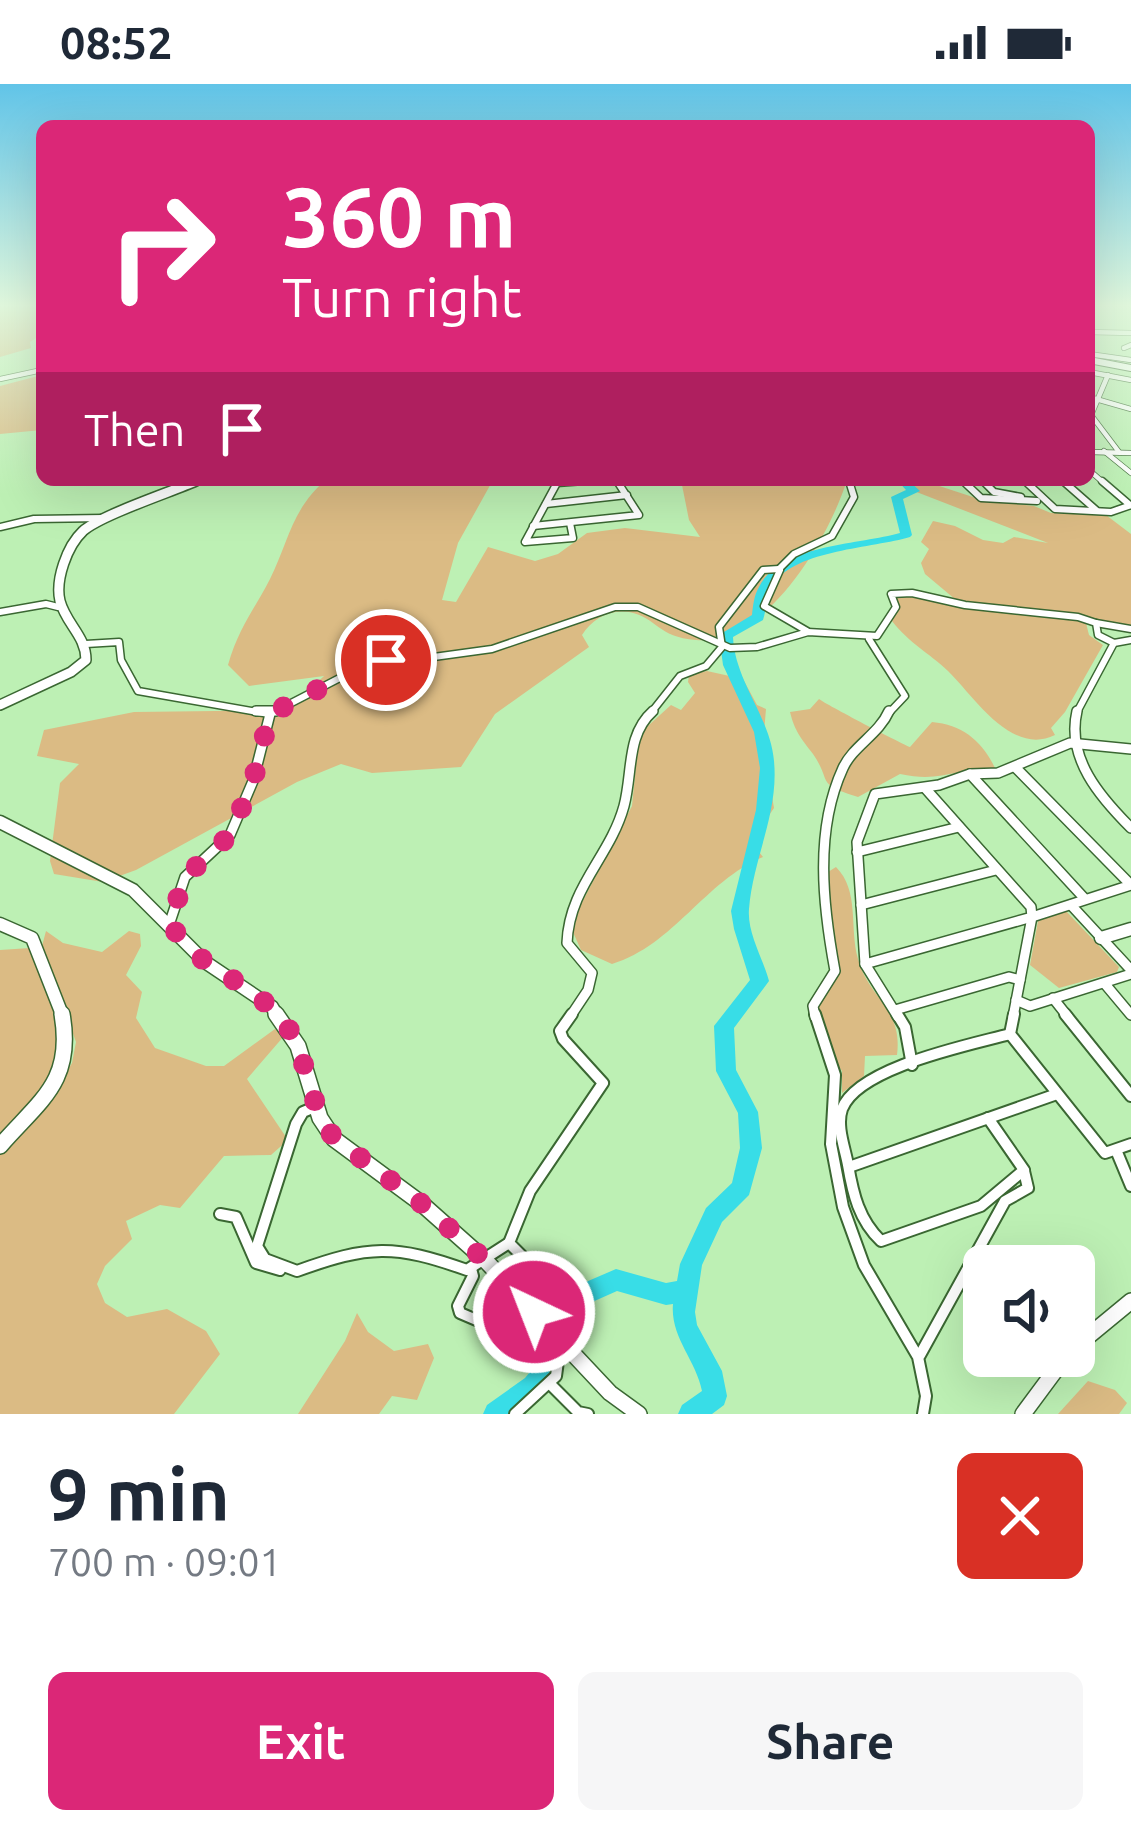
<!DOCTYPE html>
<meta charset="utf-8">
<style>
:root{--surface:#fff;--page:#f6f6f7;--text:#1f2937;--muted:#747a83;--accent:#db2777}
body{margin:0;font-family:Ubuntu,sans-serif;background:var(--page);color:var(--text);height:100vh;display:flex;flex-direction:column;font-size:45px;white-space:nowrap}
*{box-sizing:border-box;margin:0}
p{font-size:39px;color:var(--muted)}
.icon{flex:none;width:66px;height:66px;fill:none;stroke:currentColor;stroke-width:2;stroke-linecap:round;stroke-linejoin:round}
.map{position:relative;height:1330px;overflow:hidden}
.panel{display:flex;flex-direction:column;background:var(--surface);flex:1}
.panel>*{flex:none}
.top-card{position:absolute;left:36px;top:36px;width:1059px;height:366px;border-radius:18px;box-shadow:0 12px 48px #0002;background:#db2777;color:#fff;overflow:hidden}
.controls{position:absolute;left:963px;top:1161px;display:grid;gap:24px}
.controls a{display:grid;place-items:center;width:132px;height:132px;border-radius:18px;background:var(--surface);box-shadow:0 12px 48px #0002;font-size:60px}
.pin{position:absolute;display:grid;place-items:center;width:102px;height:102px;color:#fff;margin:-51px;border:6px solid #fff;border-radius:50%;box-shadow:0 3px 12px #0007}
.me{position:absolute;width:132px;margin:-66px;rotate:317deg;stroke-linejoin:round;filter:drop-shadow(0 0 9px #0008)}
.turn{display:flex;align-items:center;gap:42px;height:252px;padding:0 48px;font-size:54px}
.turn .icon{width:156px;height:156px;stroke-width:2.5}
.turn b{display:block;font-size:84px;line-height:102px}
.then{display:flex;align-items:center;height:114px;padding:0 48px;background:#0003;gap:24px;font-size:45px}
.round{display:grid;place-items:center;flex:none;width:126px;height:126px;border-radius:18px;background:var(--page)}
.headline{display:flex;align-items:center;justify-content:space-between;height:204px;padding:0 48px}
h1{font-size:72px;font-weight:700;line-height:90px}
.button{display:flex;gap:24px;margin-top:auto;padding:24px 48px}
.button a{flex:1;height:138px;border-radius:18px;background:var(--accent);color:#fff;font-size:48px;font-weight:700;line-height:138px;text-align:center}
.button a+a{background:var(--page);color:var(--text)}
.status{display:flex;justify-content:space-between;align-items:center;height:84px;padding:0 60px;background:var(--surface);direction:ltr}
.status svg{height:33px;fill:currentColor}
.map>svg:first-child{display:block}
.green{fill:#dbbb84}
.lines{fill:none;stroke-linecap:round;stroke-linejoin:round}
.river{fill:#38dde7;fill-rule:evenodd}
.street-far3-casing{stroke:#3a6732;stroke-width:6}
.street-far2-casing{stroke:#3a6732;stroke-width:9}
.street-far1-casing{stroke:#3a6732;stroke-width:12}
.street-casing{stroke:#3a6732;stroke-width:14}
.secondary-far3-casing{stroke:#3a6732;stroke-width:8}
.secondary-far2-casing{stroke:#3a6732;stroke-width:12}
.secondary-far1-casing{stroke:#3a6732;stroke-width:15}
.secondary-casing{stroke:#3a6732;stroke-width:18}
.street-far3{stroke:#fff;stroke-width:4.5}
.street-far2{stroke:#fff;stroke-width:6}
.street-far1{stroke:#fff;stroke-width:9}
.street{stroke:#fff;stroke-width:10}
.secondary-far3{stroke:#fff;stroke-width:6}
.secondary-far2{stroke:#fff;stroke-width:9}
.secondary-far1{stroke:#fff;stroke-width:12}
.secondary{stroke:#fff;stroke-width:15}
.route{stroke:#db2777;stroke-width:21;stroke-dasharray:0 37.8}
</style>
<div class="status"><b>08:52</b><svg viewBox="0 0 49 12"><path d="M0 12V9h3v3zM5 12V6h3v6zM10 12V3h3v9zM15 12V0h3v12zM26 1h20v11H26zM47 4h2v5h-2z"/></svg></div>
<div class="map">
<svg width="1131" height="1330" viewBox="0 0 1131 1330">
<rect width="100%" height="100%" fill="#bdf0b4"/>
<g class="green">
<path d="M0 223H42V250L30 258 31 264 0 273Z"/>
<path d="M42 291V346L0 350V302Z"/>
<path d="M326 396H493L458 459 442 516 456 518 488 463 535 477 558 470 587 449 625 444 700 453 689 436 681 396H847C829 454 766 562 696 556 657 553 658 534 629 528 609 525 592 535 582 551L589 563 495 630 461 683 372 689 341 680 297 698 136 786 103 798 54 790 50 777 60 699 79 680 37 672 44 646 134 628 288 626 324 592 249 602 228 581C239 543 253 528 270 495 288 459 292 424 326 396Z"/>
<path d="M905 396H921L982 416 1034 422 1051 429 1106 431 1131 450V544L1114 546 1073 529 956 516 925 490 921 479 929 465 921 458 933 437 955 442 983 456 1003 459 1014 453 1048 459 914 407Z"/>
<path d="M905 508 948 520 1071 534 1086 539 1089 551 1103 561 1065 628 1051 644 1055 651C1011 673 973 611 948 587 928 568 910 560 892 537L899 523 894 512Z"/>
<path d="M707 587 743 595 757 621 766 625 763 660 774 724 751 758 763 773C705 797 674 861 612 880L581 866 572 846 577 828 632 722 639 650 671 621 681 626 695 609 688 598 689 591Z"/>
<path d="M819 615C825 620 904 661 910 663L932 638C963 641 982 657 995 684 955 684 942 699 900 690L858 713C814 699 833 699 813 670 801 654 795 648 790 628L810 625Z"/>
<path d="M836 783C860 807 849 844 858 875 869 915 903 924 897 971L865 972 864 992 842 1009V987L826 966 816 924 837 891 827 820 828 788Z"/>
<path d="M1066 827 1119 883 1117 888 1059 904 1030 881 1038 837Z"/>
<path d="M46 847 63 859 102 868 129 847 140 850 141 862 126 891 142 908 136 934 155 964 206 982H224L275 945 284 952 247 995 288 1056 271 1071 224 1072 180 1124 160 1121 126 1137 132 1155 105 1182 97 1200 105 1219 127 1233 167 1225 206 1247 220 1270 174 1330H0V1070L45 1024 72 979 76 958 42 862Z"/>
<path d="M30 864C76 972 73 967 0 1055V866Z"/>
<path d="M357 1229 368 1248 394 1267 428 1260 434 1274 417 1316 392 1312 379 1330H298L345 1257Z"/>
<path d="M1088 1297 1115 1306 1127 1319 1119 1330H1058Z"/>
</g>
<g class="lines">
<path class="river" d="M897 396H908L920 407 903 415 912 451 910 453C873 464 797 466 774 499 766 510 767 524 763 536L733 553C735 598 770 632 774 677 779 729 753 774 749 825 747 849 763 874 769 897L734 944 736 986 758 1028 762 1064 749 1111 722 1138 702 1181 695 1228 697 1241 722 1287 727 1312 724 1321 712 1330H678L682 1321 702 1307C696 1276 670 1253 673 1220L666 1221 617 1207 581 1223 558 1257V1287L543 1312 517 1330H483L487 1321 525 1294 534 1283V1254L565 1207 616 1185 666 1199 677 1197 680 1180 706 1124 732 1099 740 1064 738 1029 716 987 714 942 750 896 734 845 731 827 756 726 760 684 754 648 723 581 719 551 752 531C753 522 754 511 759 503 781 460 858 461 900 449L891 413 906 406Z"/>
<g class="street-far3-casing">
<g id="street-far3">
<path d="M1089 248 1131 249"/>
<path d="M1124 264 1131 261"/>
<path d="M1089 270 1131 276"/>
<path d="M1089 288 1131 296"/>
<path d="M1108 291 1091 331 1119 368"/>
<path d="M0 295 42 286"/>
<path d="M1089 313 1131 325"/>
<path d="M1104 367 1131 389"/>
<path d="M1089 368 1131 369"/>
<path d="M1089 386 1105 400"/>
<path d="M962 396 966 400"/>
<path d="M1024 396 1028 400"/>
<path d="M1062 396 1066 400"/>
<path d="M557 399 592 396"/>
<path d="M986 400 991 396"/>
</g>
</g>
<g class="street-far2-casing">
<g id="street-far2">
<path d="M558 397 525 458 573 454 570 439"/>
<path d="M963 397 981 414 1037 417"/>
<path d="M990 397 985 399 994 408 1021 413"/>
<path d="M1025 397 1055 425 1111 428 1131 421"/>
<path d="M1063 397 1096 426"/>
<path d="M1102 397 1130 421"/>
<path d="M557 399 584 397"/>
<path d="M546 420 627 411"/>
<path d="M533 442 639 431 617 397"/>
<path d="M0 443 34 435 104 434"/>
<path d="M779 485 794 470 832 452 854 413 849 397"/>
<path d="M780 486 764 522 807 547"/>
<path d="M0 528 46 520 58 523"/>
<path d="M1096 539 1131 545"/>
<path d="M869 555 905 612 888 630"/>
<path d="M86 560 119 558 121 576 138 607 269 630"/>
<path d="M270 630 361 583 492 565 615 523H638L730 564 757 563 808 548 877 552 896 523 891 510 912 509 965 521 1078 533 1096 539 1098 551 1114 559"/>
<path d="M650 630 680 592 706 582 722 563 719 543 763 486 779 485"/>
<path d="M1076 630 1114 559 1131 556"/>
</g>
</g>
<g class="street-far1-casing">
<g id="street-far1">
<path d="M256 627H276"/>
<path d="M1077 627C1066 674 1100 713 1131 744"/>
<path d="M970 690 1085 815"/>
<path d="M857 768 959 743"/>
<path d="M861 821 996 786"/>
<path d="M1071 821 1131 886"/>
<path d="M169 841 185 793 230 751 253 697 270 630"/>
<path d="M865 880 1032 833 1031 823 925 704"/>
<path d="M1105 900 1131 931"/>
<path d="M1053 914 1068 933"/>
<path d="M1016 916 1030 922 1131 890"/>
<path d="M895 926 1009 893 1020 896"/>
<path d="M570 933 588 906 592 889 567 859C569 803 610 773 624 722 633 688 626 651 653 627"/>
<path d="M815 933 813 922 835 887C823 822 814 747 843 684 853 662 879 650 889 627"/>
<path d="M898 933 865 880 857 758 875 710 939 701 970 690 998 689 1070 659 1131 665"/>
<path d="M1013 933 1032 833 1131 801 1015 683"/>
</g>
</g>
<g class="street-casing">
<g id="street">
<path d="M815 930 835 991 831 1060 843 1123 864 1181 918 1273 926 1312 923 1330"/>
<path d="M897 930 905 943 912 981"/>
<path d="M1014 930 1010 950 1105 1069 1131 1060"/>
<path d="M1065 930 1131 1012"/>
<path d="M315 1023 303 1028 296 1040 257 1162 265 1175 297 1187C369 1161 394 1160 467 1186L509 1159"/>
<path d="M988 1034 1024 1086 981 1122 881 1157C859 1136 853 1110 848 1081 845 1064 836 1042 842 1025 858 983 970 961 1010 950"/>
<path d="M1116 1066 1131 1102"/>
<path d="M849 1083 1057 1010"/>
<path d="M220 1130 236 1133 256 1179 280 1186"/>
<path d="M471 1185 473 1192 458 1222 460 1229 537 1262 560 1258"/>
<path d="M920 1271 1005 1117 1028 1104 1024 1087"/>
<path d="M550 1300 578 1328 588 1330"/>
<path d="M515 1330 556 1292 564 1232 547 1197 509 1159 530 1107 603 999 563 955 560 947 572 930"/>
</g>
</g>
<g class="secondary-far3-casing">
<g id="secondary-far3">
<path d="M1089 276 1131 284"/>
<path d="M190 400 198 396"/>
</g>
</g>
<g class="secondary-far2-casing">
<path id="secondary-far2" d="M0 621 71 588 86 576C86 552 66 540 60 517 55 496 67 462 83 447 101 431 171 408 196 397"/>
</g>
<g class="secondary-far1-casing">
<g id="secondary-far1">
<path d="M0 738 133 806 205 878 272 923 278 933"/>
<path d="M0 840 32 854 63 933"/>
<path d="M1101 854 1131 845"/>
</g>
</g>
<g class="secondary-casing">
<g id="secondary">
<path d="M276 930 298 962 320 1034 334 1055 422 1120 485 1176 610 1309 639 1330"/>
<path d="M0 1062C40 1016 74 998 62 930"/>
<path d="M1074 1264 1131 1217"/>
<path d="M1023 1330 1066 1272"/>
</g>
</g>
<use href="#street-far3" class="street-far3"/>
<use href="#street-far2" class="street-far2"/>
<use href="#street-far1" class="street-far1"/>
<use href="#street" class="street"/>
<use href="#secondary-far3" class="secondary-far3"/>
<use href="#secondary-far2" class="secondary-far2"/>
<use href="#secondary-far1" class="secondary-far1"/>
<use href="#secondary" class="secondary"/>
</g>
<linearGradient id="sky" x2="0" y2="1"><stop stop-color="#61c4e8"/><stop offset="0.54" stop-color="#e1f8dd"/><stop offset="1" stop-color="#e1f8dd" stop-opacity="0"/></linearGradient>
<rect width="1131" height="410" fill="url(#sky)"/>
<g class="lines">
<path class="route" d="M386 576 361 583 270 630 253 697 230 751 185 793 169 841 205 878 256 910 285 938 298 962 320 1034 334 1054 422 1120 485 1176 534 1228"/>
</g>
</svg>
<div class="controls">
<a><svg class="icon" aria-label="sound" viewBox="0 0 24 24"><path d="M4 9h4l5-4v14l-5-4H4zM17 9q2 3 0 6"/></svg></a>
</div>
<div class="pin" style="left:386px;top:576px;background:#d93025"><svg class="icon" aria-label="arrive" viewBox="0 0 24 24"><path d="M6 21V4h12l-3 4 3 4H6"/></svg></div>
<svg class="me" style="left:534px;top:1228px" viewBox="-20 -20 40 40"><circle r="17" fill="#db2777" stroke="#fff" stroke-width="3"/><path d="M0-11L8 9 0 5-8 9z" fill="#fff"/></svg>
<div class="top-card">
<div class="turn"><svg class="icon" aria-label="right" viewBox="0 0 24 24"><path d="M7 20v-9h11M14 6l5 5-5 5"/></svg><div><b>360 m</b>Turn right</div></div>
<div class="then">Then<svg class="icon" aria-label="arrive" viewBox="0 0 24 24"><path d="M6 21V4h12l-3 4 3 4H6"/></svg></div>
</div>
</div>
<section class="panel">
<div class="headline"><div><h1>9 min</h1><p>700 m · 09:01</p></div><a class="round" style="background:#d93025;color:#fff"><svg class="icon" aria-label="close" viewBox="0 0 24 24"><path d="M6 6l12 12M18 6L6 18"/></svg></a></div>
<div class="button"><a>Exit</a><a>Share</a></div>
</section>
